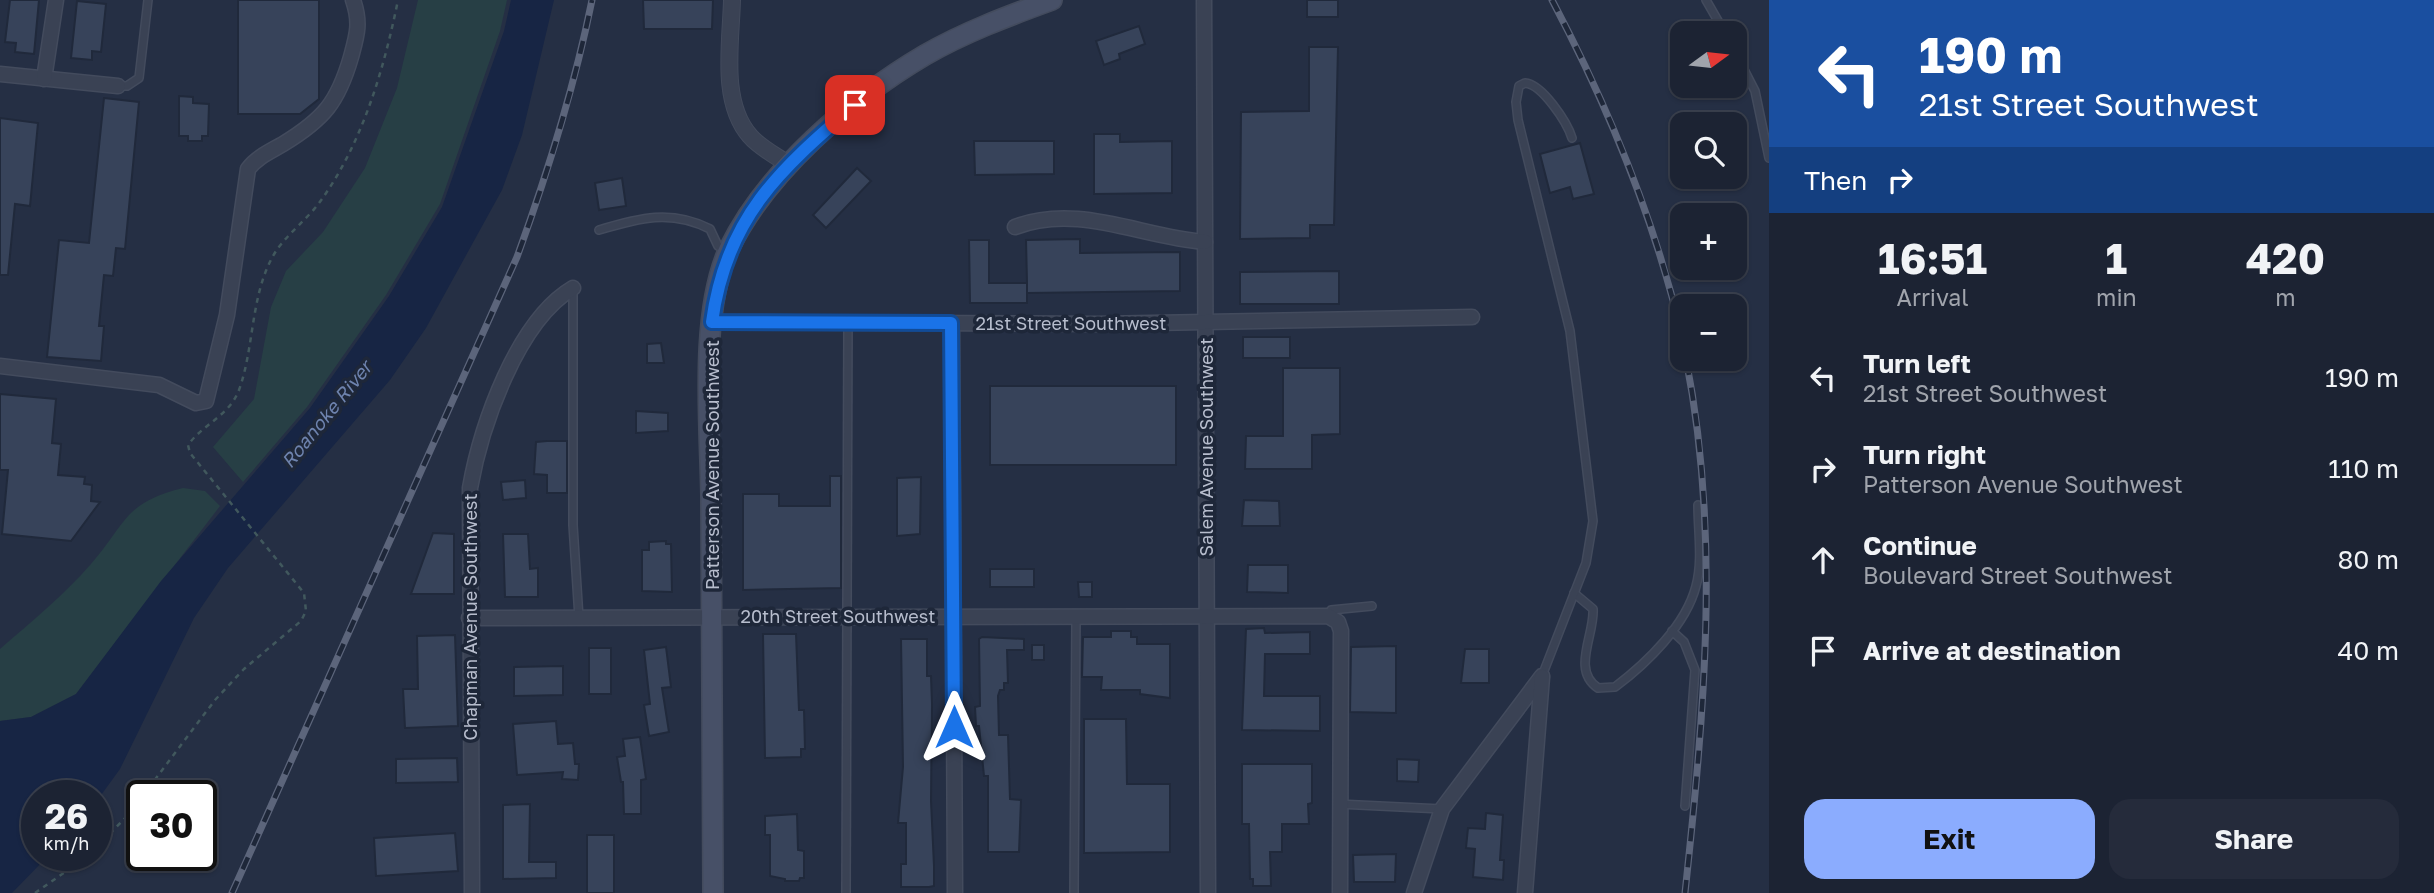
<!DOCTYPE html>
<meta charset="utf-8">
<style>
:root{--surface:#1c2333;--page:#252b3b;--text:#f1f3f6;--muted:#a0a4ac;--line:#3a404e;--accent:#8bacfe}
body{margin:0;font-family:"Golos Text",sans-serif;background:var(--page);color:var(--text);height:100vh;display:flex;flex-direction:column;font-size:26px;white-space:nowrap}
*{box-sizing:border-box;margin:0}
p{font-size:23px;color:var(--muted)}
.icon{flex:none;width:38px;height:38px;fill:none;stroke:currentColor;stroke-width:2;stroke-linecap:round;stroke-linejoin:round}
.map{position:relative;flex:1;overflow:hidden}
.side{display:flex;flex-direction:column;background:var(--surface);width:665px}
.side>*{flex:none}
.hud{background:#1a4fa0;color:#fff;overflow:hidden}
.needle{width:46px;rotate:75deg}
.controls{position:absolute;left:1670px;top:21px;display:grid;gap:14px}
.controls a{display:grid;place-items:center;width:77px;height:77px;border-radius:14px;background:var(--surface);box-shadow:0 2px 5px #0004,0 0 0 2px var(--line);font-size:35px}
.speed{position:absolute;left:21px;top:780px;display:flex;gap:14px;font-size:35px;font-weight:700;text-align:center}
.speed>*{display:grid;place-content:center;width:91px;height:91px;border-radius:50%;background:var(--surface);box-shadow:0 2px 5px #0004,0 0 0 2px var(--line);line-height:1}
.speed small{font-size:18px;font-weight:400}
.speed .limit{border:4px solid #111;border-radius:10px;background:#fff;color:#111}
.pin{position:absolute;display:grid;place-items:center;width:60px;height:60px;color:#fff;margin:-30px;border-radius:14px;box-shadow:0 4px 10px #0006}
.me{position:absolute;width:77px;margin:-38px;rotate:0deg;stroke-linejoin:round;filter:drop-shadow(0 0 5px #0008)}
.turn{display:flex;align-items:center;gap:24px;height:147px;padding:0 35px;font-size:32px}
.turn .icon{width:91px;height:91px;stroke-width:2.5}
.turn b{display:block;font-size:49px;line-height:60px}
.then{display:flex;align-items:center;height:66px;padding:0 35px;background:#0003;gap:14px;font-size:26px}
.eta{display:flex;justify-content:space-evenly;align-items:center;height:119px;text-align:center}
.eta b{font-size:42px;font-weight:700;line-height:49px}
.button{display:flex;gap:14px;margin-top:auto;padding:14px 35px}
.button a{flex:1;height:80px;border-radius:21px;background:var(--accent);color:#111;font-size:28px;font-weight:700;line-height:80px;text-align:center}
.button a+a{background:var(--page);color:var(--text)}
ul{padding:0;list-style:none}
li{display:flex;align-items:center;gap:21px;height:91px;padding:0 35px}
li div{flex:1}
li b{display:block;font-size:26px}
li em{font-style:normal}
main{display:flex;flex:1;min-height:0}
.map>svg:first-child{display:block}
.green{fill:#273f45}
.water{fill:#172544}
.building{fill:#37435a;stroke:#20293b;stroke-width:2}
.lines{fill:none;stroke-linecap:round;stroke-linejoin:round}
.service-casing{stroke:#434b5d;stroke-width:10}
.minor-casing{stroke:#434b5d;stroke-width:17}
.tertiary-casing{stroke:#434b5d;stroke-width:18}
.secondary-casing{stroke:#434b5d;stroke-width:22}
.path{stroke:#41585d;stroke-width:2.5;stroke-dasharray:5 5;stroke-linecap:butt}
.service{stroke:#3a4254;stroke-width:7}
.minor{stroke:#3a4254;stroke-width:14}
.tertiary{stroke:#3a4254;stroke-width:16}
.secondary{stroke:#475067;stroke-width:19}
.rail-casing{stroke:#5c657b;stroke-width:7}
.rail{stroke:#1e2739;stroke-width:4.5;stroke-dasharray:13;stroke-linecap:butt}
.route-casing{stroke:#114b97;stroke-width:18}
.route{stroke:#1a73e8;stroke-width:12}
.labels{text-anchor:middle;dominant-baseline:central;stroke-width:7;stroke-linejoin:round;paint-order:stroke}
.street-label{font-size:18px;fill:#b7bdcd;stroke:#1e2739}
.water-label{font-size:19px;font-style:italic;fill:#6e83ae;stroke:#1e2739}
</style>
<main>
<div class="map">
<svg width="1769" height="893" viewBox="0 0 1769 893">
<rect width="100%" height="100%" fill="#252f44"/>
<g class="green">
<path d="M418 0H507L500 31 440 204 386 295 307 407 243 482 213 447 254 399 271 307 286 271 323 232 365 168 397 88Z"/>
<path d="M183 488 205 491 220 506 76 694 31 717 0 721V649C31 622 64 595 91 564 127 523 123 503 183 488Z"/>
</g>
<path class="water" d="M511 0H554L522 135 502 190 426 328 390 380 228 568 194 618 120 769 96 802V796H37V856H48L12 893H0V721L31 717 76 694 161 581 310 408 389 296 442 207 504 31Z"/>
<g class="building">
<path d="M10 0H39L34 54 15 52 16 43 5 42Z"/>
<path d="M238 0H319V99L300 114H238Z"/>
<path d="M643 0H713L712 29H644Z"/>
<rect x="1307" y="0" width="31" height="17"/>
<path d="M77 1 106 4 101 52 92 51V60L71 58Z"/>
<path d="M1139 26 1145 44 1119 54 1120 59 1104 65 1096 41Z"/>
<path d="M1309 47H1338L1334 225H1310V238L1240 239 1241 112 1309 111Z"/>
<path d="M179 96 193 97V103L209 104 208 136H202V141H188V136H179Z"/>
<path d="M104 98 139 102 125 249 116 248 113 276 104 275 99 326H104L101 361 47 357 59 240 89 243Z"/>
<path d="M0 118 38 123 30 206 15 204 8 275H0Z"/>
<path d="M1094 134H1120V142L1172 141V193L1094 194Z"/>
<path d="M974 141H1054V174L975 175Z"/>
<path d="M1580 143 1594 194 1573 199 1570 187 1550 193 1540 154Z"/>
<path d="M857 168 871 181 826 228 813 215Z"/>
<path d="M622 178 626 206 599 210 595 183Z"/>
<path d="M1080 239V253L1180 252V291L1027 293V284V303H970L969 240H989V283H1027L1026 240Z"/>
<path d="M1339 271V304H1240V272Z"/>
<rect x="1243" y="337" width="47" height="21"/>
<path d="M661 343 664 363H647V344Z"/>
<path d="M1283 368H1340V434L1312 435V469H1245L1246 436H1283Z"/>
<rect x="990" y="386" width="186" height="79"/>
<path d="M0 394 56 399 52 443 61 444 58 475 85 477 84 484 92 485 91 501 100 502 71 541 2 534 8 470H0Z"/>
<path d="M636 411 668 413V431L636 433Z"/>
<path d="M547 441H567V493H547V475L534 474 536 442Z"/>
<path d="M830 476H841V588L743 590V494H779V506H830Z"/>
<path d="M921 477 920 534 897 536V478Z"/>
<path d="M525 480 526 498 503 500 501 482Z"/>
<path d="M1244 500 1279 501 1280 526H1242Z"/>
<path d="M433 533 454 534V594H411Z"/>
<path d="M503 534H528L530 569 538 568V597H505Z"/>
<path d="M666 541V544H671L672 592 642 591V550H649V542Z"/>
<path d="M1248 565H1288V593L1247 592Z"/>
<rect x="990" y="569" width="44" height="18"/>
<path d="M1078 582H1092V597H1079Z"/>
<path d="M1264 628 1265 633 1310 632V654H1265L1264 696H1320V731L1242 730 1246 629Z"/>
<path d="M1111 631H1131V637H1137V644H1170V698L1140 694V690H1101L1102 677H1082L1083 637H1111Z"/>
<path d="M763 634H796L799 710H804L805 749H801V757L765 758Z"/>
<path d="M455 635 458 726 405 728 403 689H418L417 636Z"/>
<path d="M982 637 1024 639V650H1007L1008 683H1004V690H1000L998 696 999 735H1008L1010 799 1021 800 1019 852H988V776H984L979 726H976L975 707 980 706 979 639Z"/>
<path d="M901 639H927V676H931L932 704 931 801 934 866V886L929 887H901V864H906V823H898L903 767Z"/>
<rect x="1032" y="645" width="12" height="15"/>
<path d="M1396 646V713L1350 712 1351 647Z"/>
<path d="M666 647 671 687 662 688 669 732 649 736 644 705 650 704 644 650Z"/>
<rect x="589" y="648" width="22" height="46"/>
<path d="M1465 649H1489V683H1461Z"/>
<path d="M563 666V695L514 696V667Z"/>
<path d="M1084 719H1126L1127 784H1170V852L1084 853Z"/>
<path d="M556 721 558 744 573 743 575 764H579L578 780 562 779 563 772 517 775 513 724Z"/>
<path d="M640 737 646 779 641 780V814H624L623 782H621L617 757 625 756 623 739Z"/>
<path d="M457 758 458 782 396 783V759Z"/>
<path d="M1397 759 1419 760 1418 782 1397 781Z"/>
<path d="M1242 764H1312V803L1308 804 1309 824H1282V852H1270L1271 886H1253V879H1250L1249 824H1242Z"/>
<path d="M530 804 529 862H556V878L503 879V805Z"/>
<path d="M1486 813 1503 815 1500 860H1504L1503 880 1473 877 1475 849 1466 848 1468 828 1485 829Z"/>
<path d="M797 814 798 850 804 851V878H800L799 881H785V879L770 876V835H765V816Z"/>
<path d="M455 833 458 871 376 876 374 838Z"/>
<rect x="587" y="835" width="27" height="58"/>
<path d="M1396 854 1395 882H1354L1353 855Z"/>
</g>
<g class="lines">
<g class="service-casing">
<g id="service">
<path d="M1706 0 1725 33"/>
<path d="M1734 50 1755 91 1769 158"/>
<path d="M118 86H127L139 78 148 0"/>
<path d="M599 230C639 218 671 209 710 229L718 246"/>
<path d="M573 288V525L579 618"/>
<path d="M1574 593 1593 609C1595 634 1571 670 1598 688L1615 687C1647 663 1686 625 1696 586 1703 561 1698 531 1698 505"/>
<path d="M1328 616 1331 610 1372 606"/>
<path d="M1672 631 1684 642 1695 670 1685 806"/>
<path d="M1542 676 1586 563 1593 521 1570 331 1518 120 1516 102 1519 86 1525 83C1542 84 1567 122 1572 138"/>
<path d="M1338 804 1442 809"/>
<path d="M846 893 848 323"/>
<path d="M1074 893 1076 617"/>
</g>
</g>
<g class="minor-casing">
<g id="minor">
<path d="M1204 0 1208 893"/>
<path d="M0 74 118 86"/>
<path d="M44 79 56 0"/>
<path d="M1015 227C1078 203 1141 237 1205 242"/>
<path d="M712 322 1098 324 1472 317"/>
<path d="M952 323 955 893"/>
<path d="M0 366 159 385 196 403 206 401 227 315 248 169C257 157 271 151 283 144 324 119 338 102 351 57 357 35 361 23 353 0"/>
<path d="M469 618 1328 616 1338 622 1341 631 1340 893"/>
<path d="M472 893 470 488C481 426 517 321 573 288"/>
<path d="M1414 893 1442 809 1542 676"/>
<path d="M1525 893 1542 677"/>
</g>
</g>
<g class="tertiary-casing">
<path id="tertiary" d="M732 0C731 42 720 102 750 136 760 148 777 156 789 165"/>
</g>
<g class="secondary-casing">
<path id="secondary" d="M713 893C712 761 712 629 711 497 710 426 699 313 729 249 766 172 852 98 925 55 965 32 1008 16 1052 0"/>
</g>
<g class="path">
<path d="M96 848 129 814 215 700 244 669 301 621 306 611 304 593 190 453 188 445C203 424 229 416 239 390 255 346 250 292 276 251 289 232 309 218 322 199 363 141 384 69 398 0"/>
<path d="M35 893 88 856"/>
</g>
<use href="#service" class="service"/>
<use href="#minor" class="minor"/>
<use href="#tertiary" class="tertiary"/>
<use href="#secondary" class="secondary"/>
<g class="rail-casing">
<g id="rail">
<path d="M1552 0C1609 108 1654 217 1682 336"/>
<path d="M232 893 517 257C548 172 574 89 592 0"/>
<path d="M1685 893C1704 715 1721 536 1686 359"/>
</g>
</g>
<use href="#rail" class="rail"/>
</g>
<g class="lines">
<g class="route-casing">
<path id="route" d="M855 105C779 170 726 218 712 322L951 323 954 727"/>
</g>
<use href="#route" class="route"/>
</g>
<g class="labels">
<g class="street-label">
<text x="1071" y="323">21st Street Southwest</text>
<text transform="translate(1206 447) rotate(-90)">Salem Avenue Southwest</text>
<text transform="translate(712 465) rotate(-90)">Patterson Avenue Southwest</text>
<text x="838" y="616">20th Street Southwest</text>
<text transform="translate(470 617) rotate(-90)">Chapman Avenue Southwest</text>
</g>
<g class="water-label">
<text transform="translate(326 414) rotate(-51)">Roanoke River</text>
</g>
</g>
</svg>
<div class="controls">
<a><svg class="needle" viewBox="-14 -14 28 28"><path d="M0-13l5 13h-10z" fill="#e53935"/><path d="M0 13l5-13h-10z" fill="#a0a4ac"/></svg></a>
<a><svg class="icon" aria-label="search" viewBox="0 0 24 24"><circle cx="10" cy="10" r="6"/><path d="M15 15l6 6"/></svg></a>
<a>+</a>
<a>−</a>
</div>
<div class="speed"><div>26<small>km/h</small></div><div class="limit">30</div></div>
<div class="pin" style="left:855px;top:105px;background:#d93025"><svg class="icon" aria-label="arrive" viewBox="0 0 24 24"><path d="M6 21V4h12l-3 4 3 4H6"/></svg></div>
<svg class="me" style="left:954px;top:727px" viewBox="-20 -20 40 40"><path d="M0-17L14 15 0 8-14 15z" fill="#1a73e8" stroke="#fff" stroke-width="4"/></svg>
</div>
<section class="side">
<div class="hud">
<div class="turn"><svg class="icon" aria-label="left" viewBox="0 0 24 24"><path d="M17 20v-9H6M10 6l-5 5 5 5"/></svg><div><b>190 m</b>21st Street Southwest</div></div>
<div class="then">Then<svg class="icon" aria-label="right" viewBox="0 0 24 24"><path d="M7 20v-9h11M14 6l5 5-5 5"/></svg></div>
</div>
<div class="eta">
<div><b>16:51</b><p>Arrival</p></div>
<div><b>1</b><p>min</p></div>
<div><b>420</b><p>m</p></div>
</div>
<ul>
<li><svg class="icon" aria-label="left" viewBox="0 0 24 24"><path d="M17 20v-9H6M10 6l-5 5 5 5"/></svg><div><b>Turn left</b><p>21st Street Southwest</p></div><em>190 m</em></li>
<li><svg class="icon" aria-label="right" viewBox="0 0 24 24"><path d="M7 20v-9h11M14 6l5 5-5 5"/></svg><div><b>Turn right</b><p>Patterson Avenue Southwest</p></div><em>110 m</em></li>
<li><svg class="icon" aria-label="ahead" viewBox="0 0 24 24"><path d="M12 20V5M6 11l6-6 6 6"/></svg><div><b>Continue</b><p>Boulevard Street Southwest</p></div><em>80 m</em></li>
<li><svg class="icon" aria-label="arrive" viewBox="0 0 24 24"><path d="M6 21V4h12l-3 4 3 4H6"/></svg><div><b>Arrive at destination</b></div><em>40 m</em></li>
</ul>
<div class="button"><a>Exit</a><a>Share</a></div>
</section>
</main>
